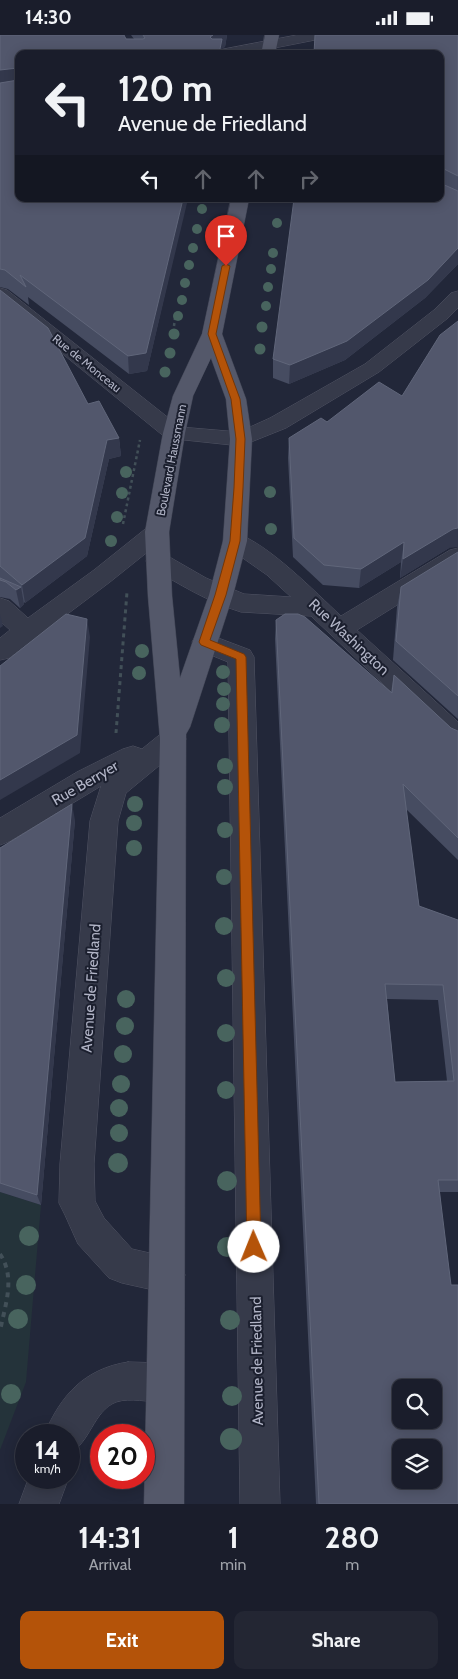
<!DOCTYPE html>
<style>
:root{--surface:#1a1d2b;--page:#232633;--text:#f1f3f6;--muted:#9fa2a9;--line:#383b47;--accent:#b45309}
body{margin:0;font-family:Cabin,sans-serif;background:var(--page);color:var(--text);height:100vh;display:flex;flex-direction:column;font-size:19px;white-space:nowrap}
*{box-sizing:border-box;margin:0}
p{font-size:16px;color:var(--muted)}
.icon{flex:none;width:28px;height:28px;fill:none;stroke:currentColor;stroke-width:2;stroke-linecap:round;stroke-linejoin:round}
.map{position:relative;height:1469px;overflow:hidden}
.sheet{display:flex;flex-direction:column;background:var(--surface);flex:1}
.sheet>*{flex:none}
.guide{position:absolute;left:15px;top:15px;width:429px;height:152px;border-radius:10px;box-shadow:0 2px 12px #0003,0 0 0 1px var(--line);background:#1a1d2b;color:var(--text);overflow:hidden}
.controls{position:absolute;left:392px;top:1344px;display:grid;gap:10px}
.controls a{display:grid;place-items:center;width:50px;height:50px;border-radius:10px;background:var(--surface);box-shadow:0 2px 12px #0003,0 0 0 1px var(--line);font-size:25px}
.speed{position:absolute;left:15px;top:1389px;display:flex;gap:10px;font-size:25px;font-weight:700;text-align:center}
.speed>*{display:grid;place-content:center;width:65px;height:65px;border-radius:50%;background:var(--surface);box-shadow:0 2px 12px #0003,0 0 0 1px var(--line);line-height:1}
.speed small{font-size:12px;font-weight:400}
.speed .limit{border:8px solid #d22;background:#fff;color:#111}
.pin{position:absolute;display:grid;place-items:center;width:42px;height:42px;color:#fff;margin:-51px -21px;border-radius:50% 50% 50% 0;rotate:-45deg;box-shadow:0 0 5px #0007}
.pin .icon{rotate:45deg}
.me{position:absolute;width:55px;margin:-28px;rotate:359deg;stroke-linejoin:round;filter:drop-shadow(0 0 4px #0008)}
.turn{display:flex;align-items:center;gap:18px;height:105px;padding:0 20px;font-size:22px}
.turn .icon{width:65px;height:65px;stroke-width:2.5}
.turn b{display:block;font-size:35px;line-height:42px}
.lanes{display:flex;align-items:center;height:48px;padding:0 20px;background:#0003;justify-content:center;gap:25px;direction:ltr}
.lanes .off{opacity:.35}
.eta{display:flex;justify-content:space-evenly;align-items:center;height:85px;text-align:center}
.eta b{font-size:30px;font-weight:700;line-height:35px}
.button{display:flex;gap:10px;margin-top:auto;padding:10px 20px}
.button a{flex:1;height:58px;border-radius:10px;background:var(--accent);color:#fff;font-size:20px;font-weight:700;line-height:58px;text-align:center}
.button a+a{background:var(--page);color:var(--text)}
.status{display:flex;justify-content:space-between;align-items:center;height:35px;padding:0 25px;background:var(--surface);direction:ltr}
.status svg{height:14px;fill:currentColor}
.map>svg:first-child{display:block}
.green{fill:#24333a}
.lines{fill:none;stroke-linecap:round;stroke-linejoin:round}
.minor-casing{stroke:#515464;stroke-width:1}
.major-casing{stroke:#3f4353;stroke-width:1}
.path-far2{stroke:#425058;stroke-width:2.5;stroke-dasharray:3 3;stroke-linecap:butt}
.path-far1{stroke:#425058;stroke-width:3;stroke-dasharray:4 4;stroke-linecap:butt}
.path{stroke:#425058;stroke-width:4;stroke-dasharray:5 5;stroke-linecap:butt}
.minor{fill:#363a4a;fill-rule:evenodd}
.major{fill:#54586a;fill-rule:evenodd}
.tree{fill:#48645e}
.wall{fill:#464c61;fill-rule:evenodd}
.shaded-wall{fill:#33384c}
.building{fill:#52576c;stroke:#60667a;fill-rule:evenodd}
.route{fill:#b45309;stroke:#753606}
.labels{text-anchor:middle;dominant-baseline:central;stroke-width:4;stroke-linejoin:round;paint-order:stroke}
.far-street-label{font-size:12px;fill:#b1b4c6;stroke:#1b1f2e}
.street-label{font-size:15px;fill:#b1b4c6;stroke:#1b1f2e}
</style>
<div class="status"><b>14:30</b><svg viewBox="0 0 49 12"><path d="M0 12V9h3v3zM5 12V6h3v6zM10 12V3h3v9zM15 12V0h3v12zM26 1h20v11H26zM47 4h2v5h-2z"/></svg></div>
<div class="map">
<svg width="458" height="1469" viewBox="0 0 458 1469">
<rect width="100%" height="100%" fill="#222739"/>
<path class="green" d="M0 1157 41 1170 26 1347 0 1415Z"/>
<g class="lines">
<g class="minor-casing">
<g id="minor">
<path d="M297 0H327L325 3 320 4 244 19H212L219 15Z"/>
<path d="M0 253 7 255 180 392 239 397 270 383 365 329 434 275 451 258 458 256V273L448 283 379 337 286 393 241 411 166 403 0 268Z"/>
<path d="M157 489 165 491 169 497 165 503 110 547 9 623 0 625V603L10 595 0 586V563L9 566 28 583 94 535 149 491Z"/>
<path d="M235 498C267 507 316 558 341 581L450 515 458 513V532L357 595 458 687V714L448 710 311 581 241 577C208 567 179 549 150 532L146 526 150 520 158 518 166 520 206 543 244 559 291 562 267 540 227 512 223 506 227 500Z"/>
<path d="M205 598 250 615 254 622 280 1469H240L228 627 196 614 192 607 196 600Z"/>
<path d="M173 693 183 697 186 704 183 711 126 758 118 786 94 1129 95 1166 104 1183 132 1214 167 1222 180 1227 185 1240 180 1253 167 1258 122 1248 109 1243 78 1209 65 1180 59 1168 60 1129 90 786 101 751 10 806 0 810V783L77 737 123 714 133 711 142 714 163 697Z"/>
<path d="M128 1327 164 1328 178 1333 183 1347 178 1361C173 1362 168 1366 163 1366 148 1368 131 1362 116 1367 93 1376 90 1409 69 1418V1400H44C61 1360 84 1334 128 1327Z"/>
<path d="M69 1441V1442L59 1469H19L29 1442Z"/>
</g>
</g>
<g class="major-casing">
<g id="major">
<path d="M265 0H279L275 19H261Z"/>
<path d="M231 164H249L222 299 246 364 252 404 247 506 233 560 190 692 186 699 184 1469H144L160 704 148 561 145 497 163 398 173 361 202 299ZM211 323 226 364 230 404 223 506 209 560 180 643 172 561 169 497 185 398 193 361Z"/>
</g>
</g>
<g class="path-far2">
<path d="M174 291 175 283"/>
<path d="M123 489 140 405"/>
</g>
<path class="path-far1" d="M116 698 127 557"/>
<path class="path" d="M0 1219C16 1243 5 1270 0 1296"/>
<use href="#minor" class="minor"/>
<use href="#major" class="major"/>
</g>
<g class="tree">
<circle cx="202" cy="174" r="5"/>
<circle cx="277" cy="188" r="5"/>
<circle cx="197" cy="194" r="5"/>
<circle cx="193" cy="213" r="5"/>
<circle cx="273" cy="218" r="5"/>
<circle cx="189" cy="230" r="5"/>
<circle cx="271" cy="234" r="5"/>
<circle cx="185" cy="248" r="5"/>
<circle cx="268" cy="252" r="5"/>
<circle cx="182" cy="265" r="5"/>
<circle cx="266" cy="271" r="5"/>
<circle cx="178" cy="281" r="5"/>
<circle cx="262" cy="292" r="5.5"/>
<circle cx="174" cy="299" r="5.5"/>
<circle cx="260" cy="314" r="5.5"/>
<circle cx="170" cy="318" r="5.5"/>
<circle cx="165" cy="337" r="5.5"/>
<circle cx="126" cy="437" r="6"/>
<circle cx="270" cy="457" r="6"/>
<circle cx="122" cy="458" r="6"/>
<circle cx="117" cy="482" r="6"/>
<circle cx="271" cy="494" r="6"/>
<circle cx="111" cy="506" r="6"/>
<circle cx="142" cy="616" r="7"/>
<circle cx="223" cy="637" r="7"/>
<circle cx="139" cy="638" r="7"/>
<circle cx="224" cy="654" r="7"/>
<circle cx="223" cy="669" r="7"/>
<circle cx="222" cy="690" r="8"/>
<circle cx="225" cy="731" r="8"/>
<circle cx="225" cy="752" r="8"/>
<circle cx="135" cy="769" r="8"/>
<circle cx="134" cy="788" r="8"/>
<circle cx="225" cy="795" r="8"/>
<circle cx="134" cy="813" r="8"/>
<circle cx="224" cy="842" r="8"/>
<circle cx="224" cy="891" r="9"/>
<circle cx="226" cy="943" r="9"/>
<circle cx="126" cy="964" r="9"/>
<circle cx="125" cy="991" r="9"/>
<circle cx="226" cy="998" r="9"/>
<circle cx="123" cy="1019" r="9"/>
<circle cx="121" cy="1049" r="9"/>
<circle cx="226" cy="1055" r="9"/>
<circle cx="119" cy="1073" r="9"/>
<circle cx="119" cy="1098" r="9"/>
<circle cx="118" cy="1128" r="10"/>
<circle cx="227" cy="1146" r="10"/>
<circle cx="29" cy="1201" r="10"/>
<circle cx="227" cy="1212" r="10"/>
<circle cx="26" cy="1250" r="10"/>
<circle cx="18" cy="1284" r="10"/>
<circle cx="230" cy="1285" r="10"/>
<circle cx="11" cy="1359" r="10"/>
<circle cx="232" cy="1361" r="10"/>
<circle cx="231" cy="1404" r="11"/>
</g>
<g class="wall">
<path d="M0 0 134 4 131 0H227L225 12 222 13 147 336 129 339 28 262 29 270 8 254 0 252Z"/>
<path d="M458 0V229L425 263 345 325 289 349 273 343V324L440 19Z"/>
<path d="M0 255 88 369 119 403 121 421 109 424 87 521 25 568 24 567V569L20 573 10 564 0 562Z"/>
<path d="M289 403 449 513 400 543 401 527 359 553 323 550 293 522 288 423Z"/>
<path d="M458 517V684L393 625 397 572 401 552Z"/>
<path d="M276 585 391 657 394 640 451 693 458 696V825L406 774 419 871 458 885V1157H440L458 1469H316L275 604ZM387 964 438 965 447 1046 395 1047Z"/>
<path d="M75 785 41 1170 0 1157V813Z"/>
</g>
<g class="shaded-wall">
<path d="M213 0H227L225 12 222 13V19H219L210 2Z"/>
<path d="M18 33 19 50 0 53V35Z"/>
<path d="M444 134 441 152 440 153 441 136Z"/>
<path d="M183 164H188L147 336 129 339 128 321Z"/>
<path d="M458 213V229L425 263 345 325 289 349 290 330Z"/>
<path d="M119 403 121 421 109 424 87 521 25 568 22 550 107 405Z"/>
<path d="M458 493V512L449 513 400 543 403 524 453 494Z"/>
<path d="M404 507 401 527 359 553 361 534Z"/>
<path d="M21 552 24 569 20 573 16 555Z"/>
<path d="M0 579 3 591 0 593Z"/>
<path d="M87 584 90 602 80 718 0 765V745Z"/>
<path d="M72 769 75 785 41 1170 37 1160Z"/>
</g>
<g class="building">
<path d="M0 0H124L126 4H143L145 3 143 0H213L210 2 212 4H222L219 19H19V164H183L146 318 128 321 20 240 26 252 5 235 0 234V48L18 45V33L0 35Z"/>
<path d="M315 0H458V141L444 134 441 136V144H440V19H314Z"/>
<path d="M440 148 458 156V213L428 245 347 306 290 330 273 324 294 164H440Z"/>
<path d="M0 255 48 293 88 369 99 366 119 403 107 405 85 503 22 550 0 531Z"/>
<path d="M458 286V493L453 494 403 524 404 507 361 534 324 530 294 503 289 403 321 383 327 387 379 347 402 361 440 300Z"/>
<path d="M458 517V661L396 606 401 552Z"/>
<path d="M0 543 21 552 16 555 6 547 0 545Z"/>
<path d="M66 579 87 584 77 700 0 745V631Z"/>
<path d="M285 579H298L305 582 392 658 394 640 451 693 458 696V803L403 749 419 871 458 885V1145H438L451 1250H458V1469H319L276 585ZM385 949 443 950 454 1046 395 1047ZM401 1352H434V1385H401ZM401 1412H434V1445H401Z"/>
<path d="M72 769 37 1160 0 1148V813Z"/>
</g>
<path class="route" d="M226 229 230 231 216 299 240 364 245 404 243 453 240 506 226 560 210 605 244 619 246 622 261 1212 259 1218 254 1220 249 1218 247 1212 236 624 201 610 199 607 215 560 230 506 234 453 236 404 231 364 208 299 222 231Z"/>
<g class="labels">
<g class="far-street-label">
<text transform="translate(87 328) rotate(39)">Rue de Monceau</text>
<text transform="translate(171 425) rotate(-79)">Boulevard Haussmann</text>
</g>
<g class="street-label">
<text transform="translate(349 602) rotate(43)">Rue Washington</text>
<text transform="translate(85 748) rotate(-30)">Rue Berryer</text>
<text transform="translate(91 953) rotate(-86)">Avenue de Friedland</text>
<text transform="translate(257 1326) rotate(-91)">Avenue de Friedland</text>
</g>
</g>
</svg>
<div class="controls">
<a><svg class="icon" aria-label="search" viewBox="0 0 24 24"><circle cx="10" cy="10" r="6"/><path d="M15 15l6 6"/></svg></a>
<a><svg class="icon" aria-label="layers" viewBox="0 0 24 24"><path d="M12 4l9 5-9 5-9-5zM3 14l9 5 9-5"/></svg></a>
</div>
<div class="speed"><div>14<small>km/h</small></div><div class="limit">20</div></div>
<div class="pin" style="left:226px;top:231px;background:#d93025"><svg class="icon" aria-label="arrive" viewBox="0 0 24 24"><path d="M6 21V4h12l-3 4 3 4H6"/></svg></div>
<svg class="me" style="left:254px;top:1212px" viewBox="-20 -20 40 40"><circle r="19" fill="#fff"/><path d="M0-13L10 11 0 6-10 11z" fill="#b45309"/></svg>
<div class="guide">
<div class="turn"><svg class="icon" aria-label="left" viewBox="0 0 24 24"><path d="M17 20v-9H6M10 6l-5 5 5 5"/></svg><div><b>120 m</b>Avenue de Friedland</div></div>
<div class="lanes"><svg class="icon" aria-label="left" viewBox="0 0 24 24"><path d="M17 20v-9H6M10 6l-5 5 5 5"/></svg><svg class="icon off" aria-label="ahead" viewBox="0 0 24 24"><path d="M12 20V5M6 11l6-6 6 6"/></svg><svg class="icon off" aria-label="ahead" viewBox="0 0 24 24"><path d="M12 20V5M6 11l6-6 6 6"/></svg><svg class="icon off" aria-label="right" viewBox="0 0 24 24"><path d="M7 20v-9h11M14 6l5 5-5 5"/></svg></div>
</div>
</div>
<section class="sheet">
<div class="eta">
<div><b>14:31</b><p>Arrival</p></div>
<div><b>1</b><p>min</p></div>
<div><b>280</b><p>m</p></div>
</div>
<div class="button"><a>Exit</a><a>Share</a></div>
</section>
